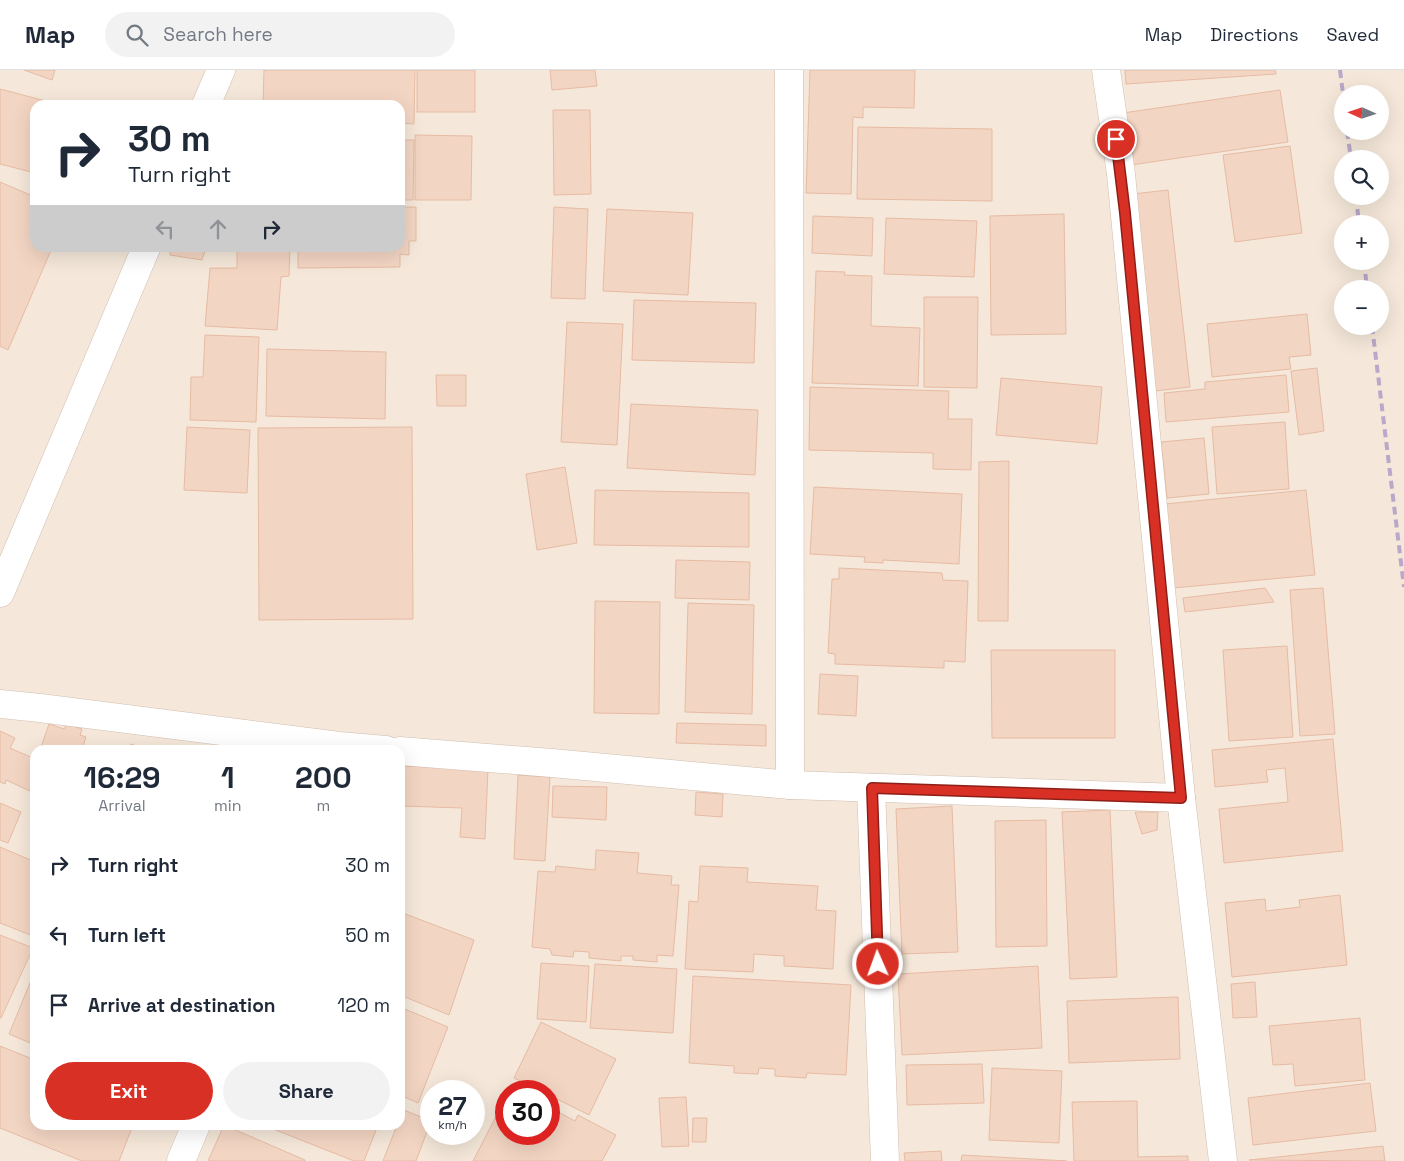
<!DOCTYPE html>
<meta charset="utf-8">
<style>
:root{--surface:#fff;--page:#f2f2f3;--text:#1f2937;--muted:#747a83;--line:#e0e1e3;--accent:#d93025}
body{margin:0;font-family:"Space Grotesk",sans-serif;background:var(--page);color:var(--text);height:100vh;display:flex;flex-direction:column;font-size:19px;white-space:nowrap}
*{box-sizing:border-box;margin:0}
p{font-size:16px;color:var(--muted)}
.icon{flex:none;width:28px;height:28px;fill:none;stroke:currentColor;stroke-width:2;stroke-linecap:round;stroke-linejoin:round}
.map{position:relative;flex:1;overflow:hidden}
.details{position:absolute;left:30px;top:675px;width:375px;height:385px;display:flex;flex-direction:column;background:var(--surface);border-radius:15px;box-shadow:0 5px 20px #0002}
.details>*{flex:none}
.banner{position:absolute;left:30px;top:30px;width:375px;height:152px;border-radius:15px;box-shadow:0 5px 20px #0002;background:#fff;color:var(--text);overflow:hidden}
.needle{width:32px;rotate:273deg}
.buttons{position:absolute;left:1334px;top:15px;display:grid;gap:10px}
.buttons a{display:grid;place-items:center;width:55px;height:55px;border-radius:50%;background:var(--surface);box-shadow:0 5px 20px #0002;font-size:25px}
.speed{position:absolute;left:420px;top:1010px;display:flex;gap:10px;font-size:25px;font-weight:700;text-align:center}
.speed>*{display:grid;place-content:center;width:65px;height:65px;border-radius:50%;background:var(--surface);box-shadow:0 5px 20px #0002;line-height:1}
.speed small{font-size:12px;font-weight:400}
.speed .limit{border:8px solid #d22;background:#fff;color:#111}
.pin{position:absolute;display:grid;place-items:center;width:42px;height:42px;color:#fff;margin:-21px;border:2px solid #fff;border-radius:50%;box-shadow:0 1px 5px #0007}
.me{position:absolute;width:55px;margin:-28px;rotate:358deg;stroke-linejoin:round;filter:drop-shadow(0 0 4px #0008)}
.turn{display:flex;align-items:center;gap:18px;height:105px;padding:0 15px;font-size:22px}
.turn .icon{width:65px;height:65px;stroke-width:2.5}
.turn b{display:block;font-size:35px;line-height:42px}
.lanes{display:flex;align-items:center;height:48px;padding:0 15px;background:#0003;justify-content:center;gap:25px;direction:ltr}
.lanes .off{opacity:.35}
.eta{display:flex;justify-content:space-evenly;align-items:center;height:85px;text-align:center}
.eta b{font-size:30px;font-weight:700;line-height:35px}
.primary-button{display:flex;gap:10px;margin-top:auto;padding:10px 15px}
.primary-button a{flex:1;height:58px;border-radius:30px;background:var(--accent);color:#fff;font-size:20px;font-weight:700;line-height:58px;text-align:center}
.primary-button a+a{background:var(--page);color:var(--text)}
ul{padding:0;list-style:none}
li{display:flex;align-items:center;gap:15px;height:70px;padding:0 15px}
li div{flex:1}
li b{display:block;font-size:19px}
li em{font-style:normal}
header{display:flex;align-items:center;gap:30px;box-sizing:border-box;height:70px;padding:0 25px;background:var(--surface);border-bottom:1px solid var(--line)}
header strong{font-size:24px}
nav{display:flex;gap:28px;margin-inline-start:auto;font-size:18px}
.search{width:350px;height:45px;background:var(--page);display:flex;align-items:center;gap:12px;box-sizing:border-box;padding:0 18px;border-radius:28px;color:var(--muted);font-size:19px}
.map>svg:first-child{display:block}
.residential{fill:#f5e8da;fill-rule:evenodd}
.building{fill:#f3d5c3;stroke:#e6bba3}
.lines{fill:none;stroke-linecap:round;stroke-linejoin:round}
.minor-casing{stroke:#d1beb0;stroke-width:29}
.minor{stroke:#fff;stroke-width:28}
.rail{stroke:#b9a8c9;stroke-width:4;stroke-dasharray:8 5;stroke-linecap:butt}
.route-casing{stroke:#8d1f18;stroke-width:12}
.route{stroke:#d93025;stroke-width:9}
</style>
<header>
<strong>Map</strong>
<div class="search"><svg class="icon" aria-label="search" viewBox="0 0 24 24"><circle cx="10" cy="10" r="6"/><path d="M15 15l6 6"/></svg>Search here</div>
<nav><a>Map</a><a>Directions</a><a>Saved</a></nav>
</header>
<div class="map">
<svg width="1404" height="1091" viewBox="0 0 1404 1091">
<rect width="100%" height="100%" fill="#fdf6ec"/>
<path class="residential" d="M0 0H1404V1091H0ZM1342 24H1380V61H1342ZM35 35H400V178H35ZM1342 89H1380V126H1342ZM1342 154H1380V191H1342ZM1342 219H1380V256H1342ZM35 680H400V1055H35ZM431 1021H474V1064H431ZM506 1021H549V1064H506Z"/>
<g class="building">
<path d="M24 0H55L52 10Z"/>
<path d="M264 0H415L414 54 400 53V35H263Z"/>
<rect x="417" y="0" width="58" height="42"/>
<path d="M550 0H595L597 16 552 20Z"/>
<path d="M810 0H915L914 38 863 37V48L853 47 851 124 806 123Z"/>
<path d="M1125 0H1275L1276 4 1126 14Z"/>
<path d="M0 19 61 35H35V103L0 94Z"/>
<path d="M1280 20 1288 72 1131 95 1123 43Z"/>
<path d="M553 40H590L591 124 554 125Z"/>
<path d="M858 57 992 59V131L857 129Z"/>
<path d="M415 65 472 66 471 130H415Z"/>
<path d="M400 70H414L413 130H400Z"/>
<path d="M1290 76 1302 163 1235 172 1223 85Z"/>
<path d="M0 112 35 127V178H52L8 280 0 276Z"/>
<path d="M1168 120 1190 317 1155 321 1133 124Z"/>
<path d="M400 137H416V171H409V185L400 184V197L298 198V178H400Z"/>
<path d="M554 137 588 139 585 229 551 228Z"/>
<path d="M607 139 693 143 688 225 603 221Z"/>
<path d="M1064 144 1066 264 991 265 990 146Z"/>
<path d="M813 146 873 148 872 186 812 183Z"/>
<path d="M886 148 977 151 974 207 884 204Z"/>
<path d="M170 178H206L202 190 170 185Z"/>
<path d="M231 178H290L289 206 281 207 277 260 205 256 210 198H237V178Z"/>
<path d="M816 201 845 202 844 205 872 206 871 256 920 258 918 316 812 313Z"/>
<path d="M924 227H978L977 318 924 317Z"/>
<path d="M634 230 756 233 754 293 632 290Z"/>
<path d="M1307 244 1311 285 1289 287 1291 299 1212 307 1207 254Z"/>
<path d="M567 252 623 254 617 375 561 372Z"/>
<path d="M205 265 259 267 256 352 190 350 191 307H203Z"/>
<path d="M267 279 386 282 385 349 266 346Z"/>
<path d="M1317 298 1324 361 1299 365 1291 301Z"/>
<path d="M436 305H466V336H437Z"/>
<path d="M1286 305 1289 342 1166 352 1164 323 1205 319V312Z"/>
<path d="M1001 308 1102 317 1097 374 996 365Z"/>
<path d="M810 317 949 321 948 349H972L971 400 933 399V383L809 380Z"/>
<path d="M631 334 758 340 755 405 627 398Z"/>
<path d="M1285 352 1289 419 1217 424 1212 357Z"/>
<path d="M187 357 250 360 247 423 184 420Z"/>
<path d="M412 357 413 549 259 550 258 358Z"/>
<path d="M1204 368 1209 424 1167 428 1161 372Z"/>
<path d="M1009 391 1008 551H978L979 392Z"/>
<path d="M565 397 577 473 537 480 526 404Z"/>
<path d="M814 417 962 424 959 494 883 490V493L864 492 865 487 810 484Z"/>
<path d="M595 420 749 423V477L594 475Z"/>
<path d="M1306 420 1315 505 1173 518 1165 434Z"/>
<path d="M676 490 750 492 749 530 675 528Z"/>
<path d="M839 498 942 503 943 510 968 511 965 592 944 591V598L835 594V584L828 583 832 509H839Z"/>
<path d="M1265 518 1274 532 1185 542 1183 528Z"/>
<path d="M1323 518 1335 664 1300 666 1290 520Z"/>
<path d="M595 531 660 532 659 644 594 643Z"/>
<path d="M688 533 754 535 752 644 685 642Z"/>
<path d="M1287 576 1293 667 1229 671 1223 580Z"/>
<path d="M991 580H1115V668H992Z"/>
<path d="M820 604 858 606 856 646 818 644Z"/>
<path d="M677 653 766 655V676L676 673Z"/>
<path d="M49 654 64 659 67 654 82 659 80 665 86 667 82 680H40Z"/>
<path d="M0 661 15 668 10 678 35 689V708L30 721 6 710 5 714 0 712Z"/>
<path d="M1333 669 1343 781 1224 793 1219 739 1288 732 1285 698 1266 700 1268 712 1215 717 1212 680Z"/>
<path d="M131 674 146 680H129Z"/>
<path d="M403 696 488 699 485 769 460 767 462 738 401 736Z"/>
<path d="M518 705 550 707 545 791 514 789Z"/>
<path d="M553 716 607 717 606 750 552 747Z"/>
<path d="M696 722 723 724 722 747 695 745Z"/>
<path d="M0 733 21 742 8 773 0 770Z"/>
<path d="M952 736 958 882 902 884 896 739Z"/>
<path d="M1110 740 1117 907 1070 909 1062 742Z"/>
<path d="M1135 742H1158L1157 760 1142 764Z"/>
<path d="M1046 750 1047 876 996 877 995 751Z"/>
<path d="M0 777 35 792V861L33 866 0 853Z"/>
<path d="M596 780 639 783 637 803 672 806 671 815H679L673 886 657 885V892L633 890V886H621V891L589 888V882L574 881 573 887 552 885 550 879 532 877 538 801 555 802 556 796 595 800Z"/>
<path d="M700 796 748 798 747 812 818 816 816 840 836 841 833 899 784 896V886L754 884 753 902 685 899 689 831 698 832Z"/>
<path d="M1340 825 1347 895 1232 907 1225 833 1265 829 1266 841 1300 837 1299 830Z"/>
<path d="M400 842 474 870 449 945 400 925Z"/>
<path d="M0 865 33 878 1 948H0Z"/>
<path d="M541 893 589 896 586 952 537 949Z"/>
<path d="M595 894 677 899 673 963 590 958Z"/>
<path d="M1038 896 1042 978 902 985 898 904Z"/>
<path d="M35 901V975L9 964Z"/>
<path d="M693 906 851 915 846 1005 807 1003 806 1008 775 1006V999L759 998 758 1004 734 1003V996L689 993Z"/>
<path d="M1255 912 1257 947 1233 948 1231 914Z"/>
<path d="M1178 927 1180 989 1069 993 1067 931Z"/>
<path d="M400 937 448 957 418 1033 400 1025Z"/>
<path d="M1360 948 1365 1010 1295 1016 1293 994 1273 995 1269 956Z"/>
<path d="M541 952 616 989 589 1045 549 1025V1021H542L514 1008Z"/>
<path d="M0 976 35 990V1055H133L119 1091H82L0 1058Z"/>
<path d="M982 994 984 1033 907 1035 906 995Z"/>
<path d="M992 998 1062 1001 1059 1073 989 1070Z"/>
<path d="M1370 1013 1376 1061 1253 1075 1248 1028Z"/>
<path d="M506 1027V1064H549V1037L575 1051 578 1045 616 1065 602 1091H473Z"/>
<path d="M686 1027 689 1076 662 1077 659 1028Z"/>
<path d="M1137 1031 1138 1087 1188 1086V1091H1074L1072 1032Z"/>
<path d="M404 1040 431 1051 416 1091H383L397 1055H400V1049Z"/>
<path d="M693 1048H707L706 1072H692Z"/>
<path d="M224 1055 305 1090V1091H208Z"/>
<path d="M263 1055H378L364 1091H354Z"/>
<path d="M1383 1076 1385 1091 1249 1090Z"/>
<path d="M941 1081 942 1091H905L904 1083Z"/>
<path d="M962 1085 1067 1091H961Z"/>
</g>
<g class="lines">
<g class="minor-casing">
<g id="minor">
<path d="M789 0 790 715"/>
<path d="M1106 0 1121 104 1181 728 1223 1091"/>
<path d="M206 35 221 0"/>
<path d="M0 523 146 178"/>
<path d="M0 634 40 638 339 676 386 680"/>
<path d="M400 681 552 693 790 715 1181 728"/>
<path d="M871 718 885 1091"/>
<path d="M181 1091 196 1055"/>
</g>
</g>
<use href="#minor" class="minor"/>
<g class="rail">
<path d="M1340 0 1343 24"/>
<path d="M1347 61 1351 89"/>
<path d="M1356 126 1359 154"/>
<path d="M1364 191 1367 219"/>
<path d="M1372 256 1404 517"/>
</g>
</g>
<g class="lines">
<g class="route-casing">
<path id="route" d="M878 894 872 718 1181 728 1125 143 1116 69"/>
</g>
<use href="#route" class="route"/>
</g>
</svg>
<div class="buttons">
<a><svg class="needle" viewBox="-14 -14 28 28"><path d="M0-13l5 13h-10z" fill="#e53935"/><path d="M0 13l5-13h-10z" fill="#747a83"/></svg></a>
<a><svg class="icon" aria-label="search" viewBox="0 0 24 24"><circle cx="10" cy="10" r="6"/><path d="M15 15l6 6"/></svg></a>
<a>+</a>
<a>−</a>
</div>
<div class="speed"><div>27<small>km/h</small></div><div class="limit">30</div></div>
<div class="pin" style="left:1116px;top:69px;background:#d93025"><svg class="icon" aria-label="arrive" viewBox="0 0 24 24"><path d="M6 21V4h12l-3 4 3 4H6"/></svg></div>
<svg class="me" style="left:878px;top:894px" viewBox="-20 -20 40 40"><circle r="17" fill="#d93025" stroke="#fff" stroke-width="3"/><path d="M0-11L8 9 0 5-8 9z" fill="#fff"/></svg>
<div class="banner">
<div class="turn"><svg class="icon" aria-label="right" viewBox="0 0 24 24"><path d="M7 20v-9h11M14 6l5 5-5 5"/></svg><div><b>30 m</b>Turn right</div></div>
<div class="lanes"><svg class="icon off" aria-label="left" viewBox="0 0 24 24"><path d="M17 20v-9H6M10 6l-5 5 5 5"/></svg><svg class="icon off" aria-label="ahead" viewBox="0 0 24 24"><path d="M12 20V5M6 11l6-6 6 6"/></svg><svg class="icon" aria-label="right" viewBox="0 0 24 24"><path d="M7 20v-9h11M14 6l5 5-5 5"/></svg></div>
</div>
<section class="details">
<div class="eta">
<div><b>16:29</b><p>Arrival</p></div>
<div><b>1</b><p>min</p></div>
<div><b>200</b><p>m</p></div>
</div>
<ul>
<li><svg class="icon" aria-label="right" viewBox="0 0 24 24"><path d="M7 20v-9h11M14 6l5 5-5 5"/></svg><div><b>Turn right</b></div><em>30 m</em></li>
<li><svg class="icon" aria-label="left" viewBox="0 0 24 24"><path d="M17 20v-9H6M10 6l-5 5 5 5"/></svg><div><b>Turn left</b></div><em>50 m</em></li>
<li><svg class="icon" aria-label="arrive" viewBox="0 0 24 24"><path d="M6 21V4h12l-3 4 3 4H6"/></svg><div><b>Arrive at destination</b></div><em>120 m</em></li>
</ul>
<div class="primary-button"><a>Exit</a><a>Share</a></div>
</section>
</div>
